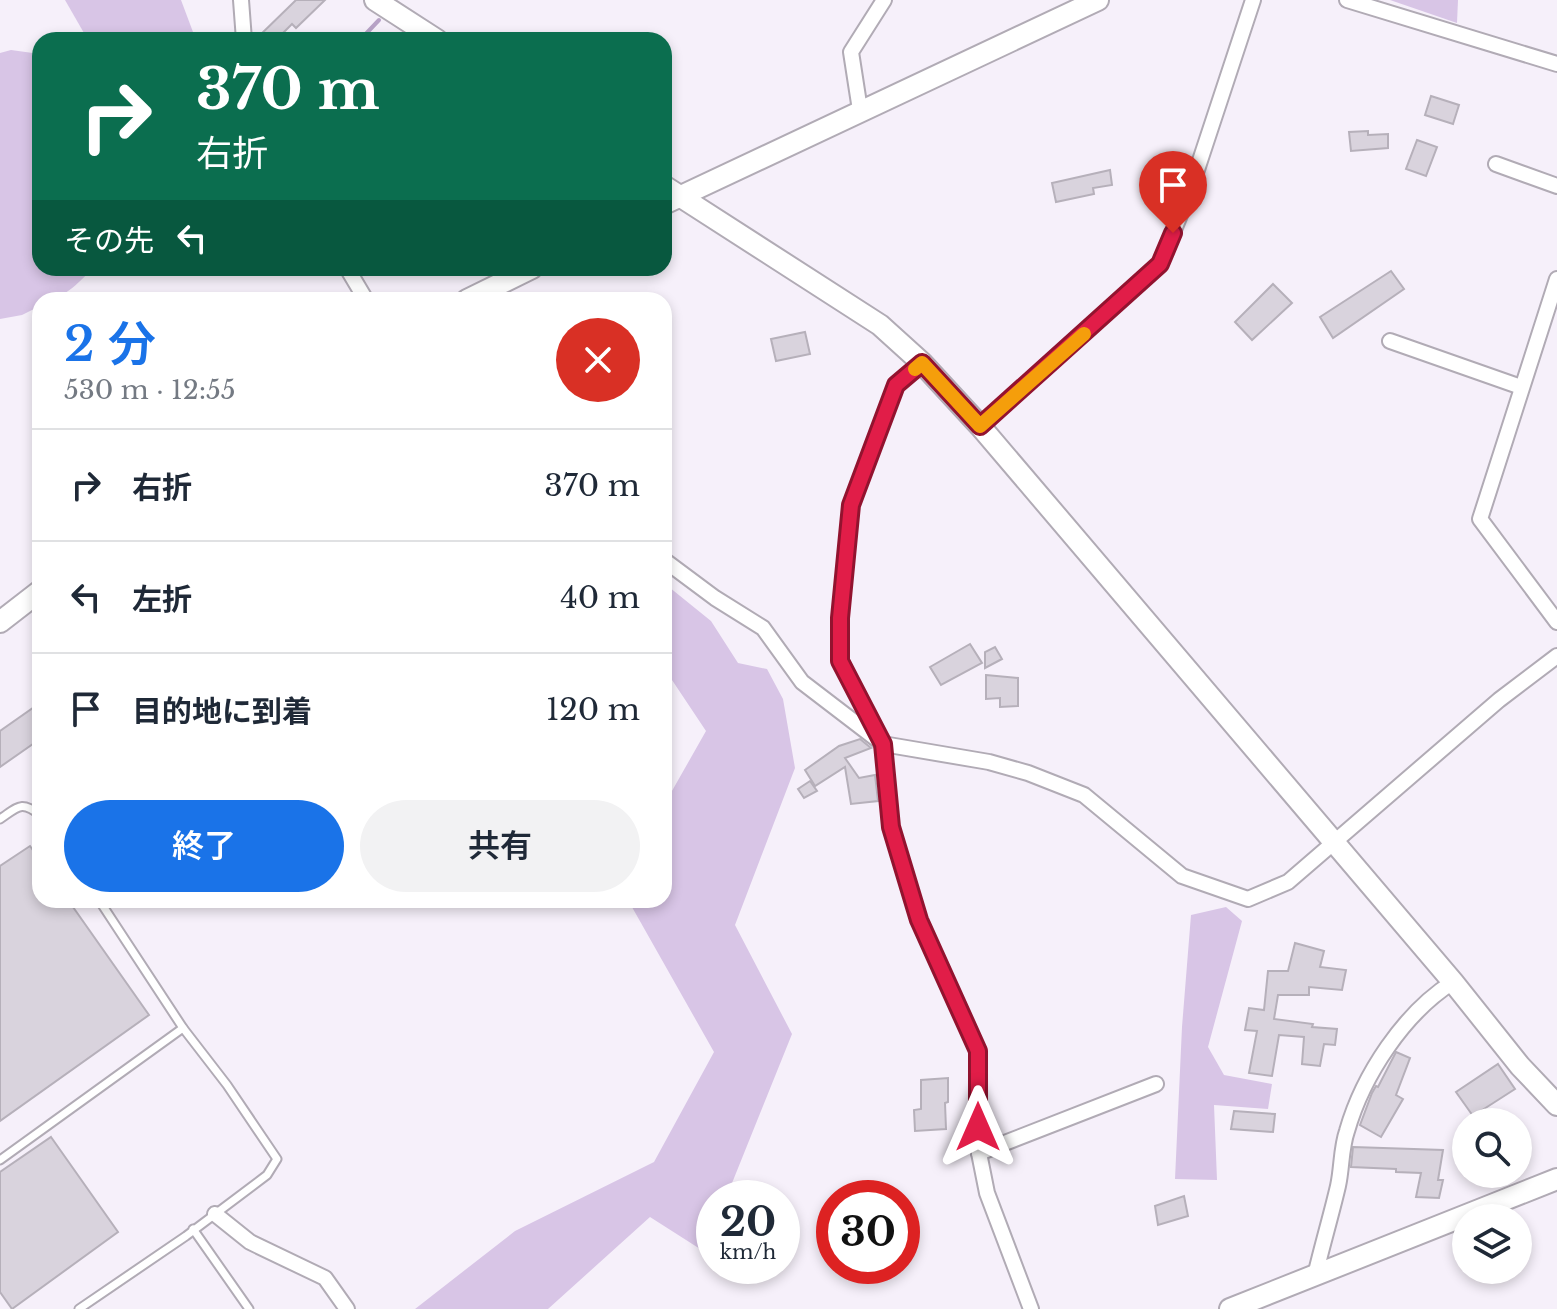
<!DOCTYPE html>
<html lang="ja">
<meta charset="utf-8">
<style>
:root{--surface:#fff;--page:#f2f2f3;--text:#1f2937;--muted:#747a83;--line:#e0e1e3;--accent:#1a73e8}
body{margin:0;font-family:"Libre Baskerville","Noto Sans JP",serif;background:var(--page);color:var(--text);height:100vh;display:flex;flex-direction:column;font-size:30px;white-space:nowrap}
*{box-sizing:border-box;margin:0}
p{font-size:26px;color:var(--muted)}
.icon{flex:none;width:44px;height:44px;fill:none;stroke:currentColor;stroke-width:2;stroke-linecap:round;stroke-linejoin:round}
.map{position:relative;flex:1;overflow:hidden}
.side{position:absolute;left:32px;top:292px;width:640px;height:616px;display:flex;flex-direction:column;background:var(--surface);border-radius:24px;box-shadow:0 4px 12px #0003}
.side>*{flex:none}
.guide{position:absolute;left:32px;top:32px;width:640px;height:244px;border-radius:24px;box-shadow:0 4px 12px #0003;background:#0b6e4f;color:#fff;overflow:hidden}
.fabs{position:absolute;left:1452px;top:1108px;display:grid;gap:16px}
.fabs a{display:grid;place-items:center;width:80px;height:80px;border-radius:50%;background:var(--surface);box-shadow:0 4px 12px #0003;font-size:40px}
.speed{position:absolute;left:696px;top:1180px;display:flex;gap:16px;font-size:40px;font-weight:700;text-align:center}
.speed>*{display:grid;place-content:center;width:104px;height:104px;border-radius:50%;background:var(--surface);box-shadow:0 4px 12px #0003;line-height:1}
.speed small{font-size:20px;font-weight:400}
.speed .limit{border:12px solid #d22;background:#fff;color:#111}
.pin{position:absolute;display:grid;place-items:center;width:68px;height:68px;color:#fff;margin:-82px -34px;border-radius:50% 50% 50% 0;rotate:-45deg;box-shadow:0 0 8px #0007}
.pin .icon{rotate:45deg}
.me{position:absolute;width:88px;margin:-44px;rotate:0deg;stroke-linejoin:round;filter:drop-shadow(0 0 6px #0008)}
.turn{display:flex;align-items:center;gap:28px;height:168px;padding:0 32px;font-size:36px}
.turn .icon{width:104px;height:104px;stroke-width:2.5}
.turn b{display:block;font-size:56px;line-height:68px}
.then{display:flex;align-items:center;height:76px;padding:0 32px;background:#0003;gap:16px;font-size:30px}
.round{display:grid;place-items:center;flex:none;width:84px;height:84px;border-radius:42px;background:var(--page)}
.overview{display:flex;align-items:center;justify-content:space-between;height:136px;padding:0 32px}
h1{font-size:48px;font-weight:600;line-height:60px;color:var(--accent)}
.primary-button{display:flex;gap:16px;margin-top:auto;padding:16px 32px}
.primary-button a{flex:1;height:92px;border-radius:48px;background:var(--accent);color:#fff;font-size:32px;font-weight:600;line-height:92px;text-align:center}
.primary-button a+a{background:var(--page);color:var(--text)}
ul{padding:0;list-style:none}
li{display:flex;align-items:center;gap:24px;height:112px;padding:0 32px;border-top:2px solid var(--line)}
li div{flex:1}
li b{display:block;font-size:30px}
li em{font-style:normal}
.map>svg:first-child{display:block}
.green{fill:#d8c5e6}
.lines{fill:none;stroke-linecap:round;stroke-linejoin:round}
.stream{stroke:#b7a2c6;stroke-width:4}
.building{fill:#d9d3dd;stroke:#b6b0ba;stroke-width:2}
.lane-casing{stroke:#b1abb5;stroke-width:11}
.street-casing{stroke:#b1abb5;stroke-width:18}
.secondary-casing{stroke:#b1abb5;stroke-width:24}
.lane{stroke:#fff;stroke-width:7}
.street{stroke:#fff;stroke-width:14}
.secondary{stroke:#fff;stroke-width:20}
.route-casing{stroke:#92132f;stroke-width:20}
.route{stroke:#e11d48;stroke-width:14}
.slow{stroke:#f59e0b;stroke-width:14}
</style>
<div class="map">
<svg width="1557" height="1309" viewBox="0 0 1557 1309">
<rect width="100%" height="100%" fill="#f6f0fa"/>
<g class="green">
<path d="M65 0H181L196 40H88Z"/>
<path d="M1390 0H1458L1457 23Z"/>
<path d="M11 50 40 54V268H93C77 284 64 300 40 300V306L22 315 0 319V53Z"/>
<path d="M664 583 711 621 738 663 767 669 783 699 795 768 735 925 792 1034 726 1198H714V1236L708 1254 650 1217 548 1309H415L515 1231 654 1162 714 1052 628 900H664V805L706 731 664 668Z"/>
<path d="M1226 907 1242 921 1208 1047 1224 1075 1272 1084 1268 1109 1214 1105 1217 1180 1175 1179 1182 1027 1191 915Z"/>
</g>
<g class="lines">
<path class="stream" d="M360 40 379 20"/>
</g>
<g class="building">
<path d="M296 0H325L296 28 292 24 276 40H255Z"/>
<path d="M1431 96 1459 105 1453 124 1425 115Z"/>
<path d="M1368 131V135L1388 134V148L1351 151 1349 132Z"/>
<path d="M1417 140 1437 147 1426 176 1406 169Z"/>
<path d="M1110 170 1112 185 1093 188 1094 194 1056 202 1052 183Z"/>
<path d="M1391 271 1404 289 1333 338 1320 317Z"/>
<path d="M1273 284 1292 303 1252 340 1235 322Z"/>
<path d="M805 332 810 354 776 361 771 339Z"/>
<path d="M970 644 982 663 941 685 930 667Z"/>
<path d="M995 647 1002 659 985 668V652Z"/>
<path d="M986 675 1018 678V706L1000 707V698L986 699Z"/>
<path d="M40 703V739L0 767V731Z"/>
<path d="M860 739 871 748 845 758 859 778 875 775 878 801 851 804 845 767 815 786 805 770 839 746Z"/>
<path d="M810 781 817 791 804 798 798 789Z"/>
<path d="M30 846 40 860V900H83L73 907 149 1015 0 1121V866Z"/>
<path d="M1295 943 1324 951 1320 967 1346 970 1342 990 1309 987V995H1278L1274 1019 1313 1024 1312 1027 1337 1029 1335 1045 1324 1044 1320 1066 1302 1064 1304 1037 1279 1035 1272 1076 1249 1073 1257 1031 1245 1030 1249 1008 1264 1010 1268 971H1288Z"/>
<path d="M1396 1052 1410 1058 1396 1095 1403 1099 1381 1137 1360 1125 1372 1093 1376 1086 1378 1087Z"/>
<path d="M1498 1064 1515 1089 1473 1116 1456 1092Z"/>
<path d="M948 1078V1102L945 1103 946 1129 915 1131 914 1110 921 1109V1080Z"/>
<path d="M1234 1111 1275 1114 1273 1132 1231 1129Z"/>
<path d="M51 1137 118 1232 12 1309 0 1292V1172Z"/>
<path d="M1353 1147 1443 1150 1438 1180H1443L1439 1198 1416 1197 1421 1173 1396 1172V1169L1351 1167Z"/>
<path d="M1184 1196 1188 1216 1158 1225 1155 1206Z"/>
</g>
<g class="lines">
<g class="lane-casing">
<g id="lane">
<path d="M0 819C18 807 21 800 40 815"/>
<path d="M0 1160 183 1028 99 900"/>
<path d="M193 1229 249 1309"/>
<path d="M79 1309 186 1236 267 1175 277 1159 227 1085 183 1028"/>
</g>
</g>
<g class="street-casing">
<g id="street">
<path d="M241 0 244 40"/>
<path d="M1347 0 1557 64"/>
<path d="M860 110 851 52 884 0"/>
<path d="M1496 164 1557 186"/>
<path d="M347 268 366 300"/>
<path d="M1557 279 1480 519 1557 622"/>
<path d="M1390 341 1521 387"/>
<path d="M922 363 896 385 851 505 840 618V661L883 744 891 827 919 920 978 1051 979 1153 987 1193 1031 1309"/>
<path d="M980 426 1160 264 1191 188 1253 0"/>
<path d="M664 560 715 598 763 628 802 682 883 744 989 762 1028 773 1084 795 1182 876 1248 899 1288 882 1499 700 1557 656"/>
<path d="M979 1153 1156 1084"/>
<path d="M215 1214 250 1242 325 1278 347 1309"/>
<path d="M1315 1276C1322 1246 1331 1216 1338 1186 1342 1168 1341 1148 1347 1131 1363 1075 1404 1013 1453 982"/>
</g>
</g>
<g class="secondary-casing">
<g id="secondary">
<path d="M375 0 437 40"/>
<path d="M664 186 880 325 922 363 980 426 1453 982 1520 1066 1557 1105"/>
<path d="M664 204 1098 0"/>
<path d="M467 300 532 268"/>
<path d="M0 622 40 591"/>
<path d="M1230 1309 1557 1179"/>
</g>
</g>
<use href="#lane" class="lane"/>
<use href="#street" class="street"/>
<use href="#secondary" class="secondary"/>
</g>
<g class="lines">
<g class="route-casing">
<path id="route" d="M978 1127V1051L919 920 891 827 883 744 840 661V618L851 505 896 385 922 363 980 426 1160 264 1173 233"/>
</g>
<use href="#route" class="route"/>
<path class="slow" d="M915 369 922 363 980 426 1084 334"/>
</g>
</svg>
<div class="fabs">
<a><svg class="icon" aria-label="search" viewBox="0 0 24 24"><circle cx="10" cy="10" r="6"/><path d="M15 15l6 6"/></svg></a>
<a><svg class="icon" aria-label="layers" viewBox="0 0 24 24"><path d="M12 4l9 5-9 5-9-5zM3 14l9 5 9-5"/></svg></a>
</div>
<div class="speed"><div>20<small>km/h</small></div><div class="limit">30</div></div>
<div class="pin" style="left:1173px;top:233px;background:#d93025"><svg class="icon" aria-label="arrive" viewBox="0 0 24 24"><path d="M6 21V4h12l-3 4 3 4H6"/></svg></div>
<svg class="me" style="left:978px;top:1127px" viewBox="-20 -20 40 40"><path d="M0-17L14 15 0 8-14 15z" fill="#e11d48" stroke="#fff" stroke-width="4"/></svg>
<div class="guide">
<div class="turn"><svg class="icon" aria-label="right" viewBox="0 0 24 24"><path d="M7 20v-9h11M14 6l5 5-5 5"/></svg><div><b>370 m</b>右折</div></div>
<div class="then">その先<svg class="icon" aria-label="left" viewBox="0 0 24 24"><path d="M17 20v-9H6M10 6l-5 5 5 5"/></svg></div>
</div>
<section class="side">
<div class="overview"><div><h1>2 分</h1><p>530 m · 12:55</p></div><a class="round" style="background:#d93025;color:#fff"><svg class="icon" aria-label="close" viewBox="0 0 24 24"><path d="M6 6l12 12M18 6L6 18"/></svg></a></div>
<ul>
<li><svg class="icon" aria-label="right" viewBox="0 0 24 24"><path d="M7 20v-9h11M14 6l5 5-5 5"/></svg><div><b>右折</b></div><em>370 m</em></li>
<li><svg class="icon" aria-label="left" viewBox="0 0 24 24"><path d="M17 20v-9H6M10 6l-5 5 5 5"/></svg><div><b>左折</b></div><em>40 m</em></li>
<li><svg class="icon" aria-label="arrive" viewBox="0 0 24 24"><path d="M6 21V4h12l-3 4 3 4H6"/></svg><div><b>目的地に到着</b></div><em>120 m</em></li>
</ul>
<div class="primary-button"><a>終了</a><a>共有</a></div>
</section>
</div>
